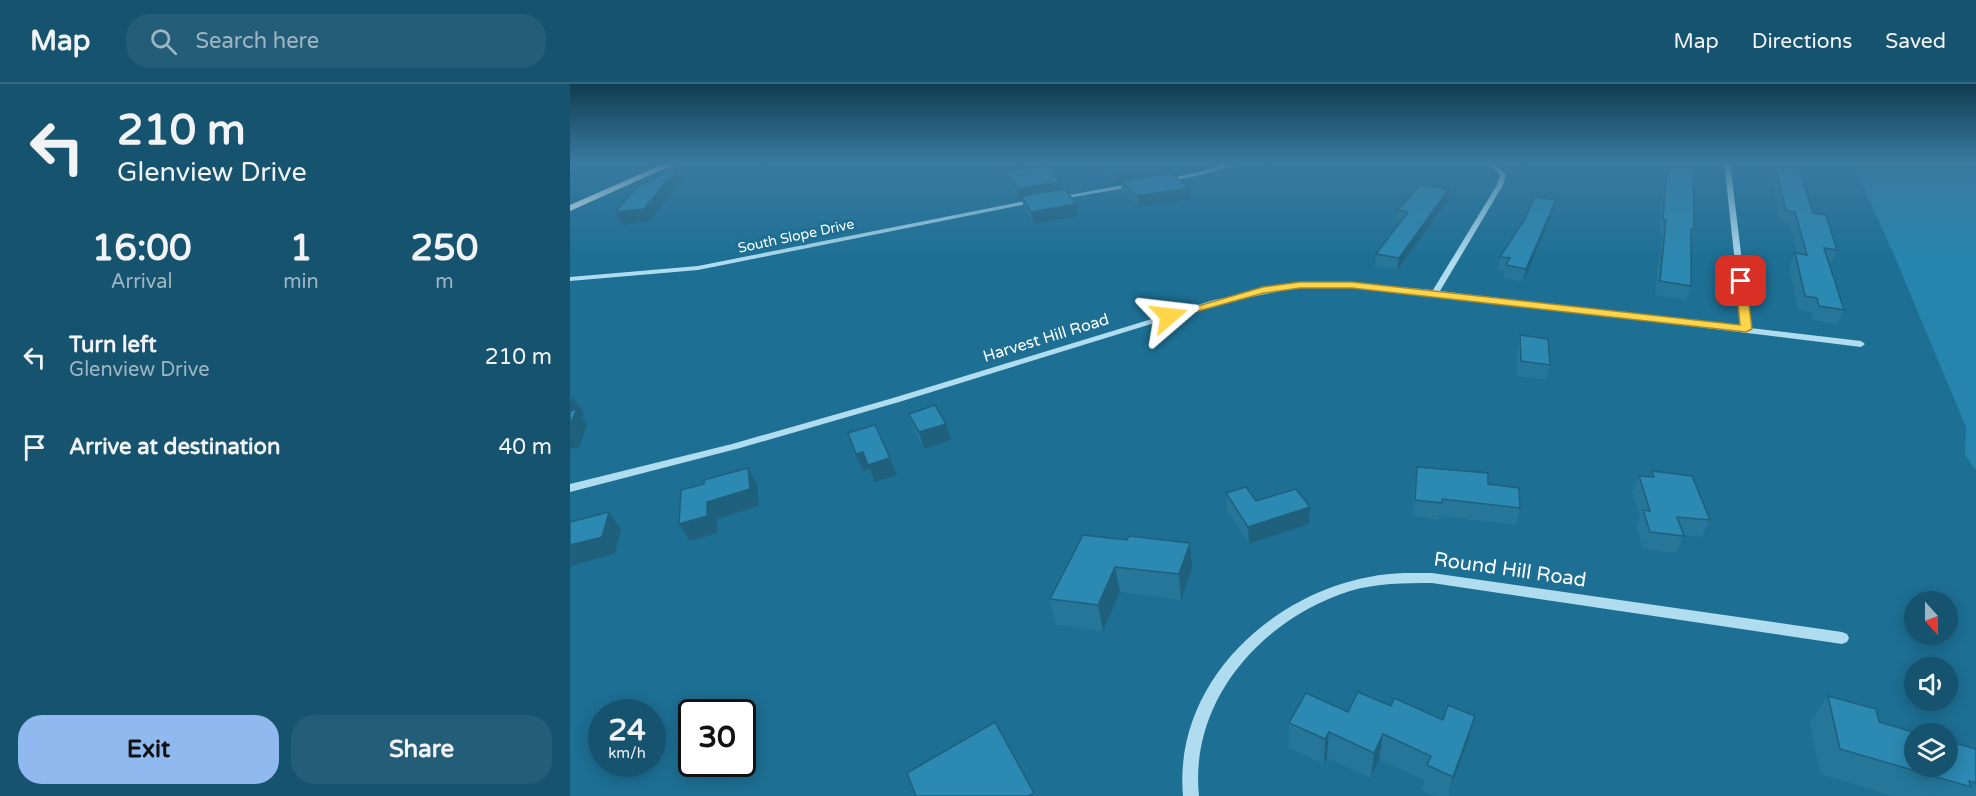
<!DOCTYPE html>
<style>
:root{--surface:#16536f;--page:#235d77;--text:#f1f3f6;--muted:#9eb6c3;--line:#356982;--accent:#90b9f0}
body{margin:0;font-family:"Varela Round",sans-serif;background:var(--page);color:var(--text);height:100vh;display:flex;flex-direction:column;font-size:22px;white-space:nowrap}
*{box-sizing:border-box;margin:0}
p{font-size:20px;color:var(--muted)}
.icon{flex:none;width:33px;height:33px;fill:none;stroke:currentColor;stroke-width:2;stroke-linecap:round;stroke-linejoin:round}
.map{position:relative;flex:1;overflow:hidden}
.sheet{display:flex;flex-direction:column;background:var(--surface);width:570px}
.sheet>*{flex:none}
.banner{background:#16536f;color:var(--text);overflow:hidden}
.needle{width:39px;rotate:159deg}
.buttons{position:absolute;left:1334px;top:507px;display:grid;gap:12px}
.buttons a{display:grid;place-items:center;width:54px;height:54px;border-radius:50%;background:var(--surface);box-shadow:0 3px 15px #0003;font-size:30px}
.speed{position:absolute;left:18px;top:615px;display:flex;gap:12px;font-size:30px;font-weight:700;text-align:center}
.speed>*{display:grid;place-content:center;width:78px;height:78px;border-radius:50%;background:var(--surface);box-shadow:0 3px 15px #0003;line-height:1}
.speed small{font-size:15px;font-weight:400}
.speed .limit{border:3px solid #111;border-radius:9px;background:#fff;color:#111}
.pin{position:absolute;display:grid;place-items:center;width:51px;height:51px;color:#fff;margin:-26px;border-radius:12px;box-shadow:0 3px 9px #0006}
.me{position:absolute;width:66px;margin:-33px;rotate:73deg;stroke-linejoin:round;filter:drop-shadow(0 0 4px #0008)}
.turn{display:flex;align-items:center;gap:21px;height:126px;padding:0 18px;font-size:27px}
.turn .icon{width:78px;height:78px;stroke-width:2.5}
.turn b{display:block;font-size:42px;line-height:51px}
.eta{display:flex;justify-content:space-evenly;align-items:center;height:102px;text-align:center}
.eta b{font-size:36px;font-weight:800;line-height:42px}
.primary-button{display:flex;gap:12px;margin-top:auto;padding:12px 18px}
.primary-button a{flex:1;height:69px;border-radius:24px;background:var(--accent);color:#111;font-size:24px;font-weight:800;line-height:69px;text-align:center}
.primary-button a+a{background:var(--page);color:var(--text)}
ul{padding:0;list-style:none}
li{display:flex;align-items:center;gap:18px;height:90px;padding:0 18px}
li div{flex:1}
li b{display:block;font-size:22px}
li em{font-style:normal}
header{display:flex;align-items:center;gap:36px;box-sizing:border-box;height:84px;padding:0 30px;background:var(--surface);border-bottom:2px solid var(--line)}
header strong{font-size:28px}
nav{display:flex;gap:33px;margin-inline-start:auto;font-size:21px}
.search{width:420px;height:54px;background:var(--page);display:flex;align-items:center;gap:15px;box-sizing:border-box;padding:0 21px;border-radius:24px;color:var(--muted);font-size:22px}
main{display:flex;flex:1;min-height:0}
.map>svg:first-child{display:block}
.green{fill:#2684ad}
.lines{fill:none;stroke-linecap:round;stroke-linejoin:round}
.minor{fill:#afdcef;fill-rule:evenodd}
.major{fill:#f7fcff;fill-rule:evenodd}
.wall{fill:#267699}
.shaded-wall{fill:#1f607d}
.building{fill:#2c89b2;stroke:#1f607d;stroke-width:1.5}
.route{fill:#ffd54a;stroke:#a68a30;stroke-width:1.5}
.labels{text-anchor:middle;dominant-baseline:central;stroke-width:6;stroke-linejoin:round;paint-order:stroke}
.far-street-label{font-size:14px;fill:#fff;stroke:#1d6f94}
.street-label{font-size:16px;fill:#fff;stroke:#1d6f94}
.near-street-label{font-size:20px;fill:#fff;stroke:#1d6f94}
</style>
<header>
<strong>Map</strong>
<div class="search"><svg class="icon" aria-label="search" viewBox="0 0 24 24"><circle cx="10" cy="10" r="6"/><path d="M15 15l6 6"/></svg>Search here</div>
<nav><a>Map</a><a>Directions</a><a>Saved</a></nav>
</header>
<main>
<section class="sheet">
<div class="banner">
<div class="turn"><svg class="icon" aria-label="left" viewBox="0 0 24 24"><path d="M17 20v-9H6M10 6l-5 5 5 5"/></svg><div><b>210 m</b>Glenview Drive</div></div>
</div>
<div class="eta">
<div><b>16:00</b><p>Arrival</p></div>
<div><b>1</b><p>min</p></div>
<div><b>250</b><p>m</p></div>
</div>
<ul>
<li><svg class="icon" aria-label="left" viewBox="0 0 24 24"><path d="M17 20v-9H6M10 6l-5 5 5 5"/></svg><div><b>Turn left</b><p>Glenview Drive</p></div><em>210 m</em></li>
<li><svg class="icon" aria-label="arrive" viewBox="0 0 24 24"><path d="M6 21V4h12l-3 4 3 4H6"/></svg><div><b>Arrive at destination</b></div><em>40 m</em></li>
</ul>
<div class="primary-button"><a>Exit</a><a>Share</a></div>
</section>
<div class="map">
<svg width="1406" height="712" viewBox="0 0 1406 712">
<rect width="100%" height="100%" fill="#1d6f94"/>
<path class="green" d="M1282 78H1406V386L1395 371 1396 343 1324 171Z"/>
<g class="lines">
<g class="minor">
<path d="M661 78H671L636 90 595 98 592 96 633 87Z"/>
<path d="M917 78H923L936 91 933 101 870 207 1172 243 1154 78H1160L1180 244 1291 257 1295 260 1291 263 865 211 782 203H730L646 220 329 318 170 364 0 408V400L162 360 323 314 644 216 730 199H782L863 206 927 101 930 91Z"/>
<path d="M565 99 567 100V102L486 116 483 114Z"/>
<path d="M465 115 468 117 467 118 128 186 0 197V193L128 182Z"/>
<path d="M835 489H862L1272 548 1277 550 1279 554 1277 558 1272 560 862 499C834 499 807 499 780 507 692 535 619 616 629 712H613C602 590 719 492 835 489Z"/>
</g>
<path class="major" d="M98 78H109L0 127V121Z"/>
</g>
<g class="wall">
<path d="M523 78H588L593 90 619 104 620 115 568 123 552 108 551 99 545 101Z"/>
<path d="M1097 78H1123L1124 145 1121 153V202L1116 216 1085 211 1092 149 1089 148 1092 117Z"/>
<path d="M1197 78H1227L1243 129 1267 166 1261 179 1258 178 1274 226 1267 241 1243 236 1241 228 1228 226 1219 182 1225 169H1227L1220 140 1211 139Z"/>
<path d="M436 87 490 98 491 106 506 120 508 132 464 140 454 124 452 116H449L439 99Z"/>
<path d="M879 105 878 116 827 186 805 183 806 170 830 138 827 137 828 126Z"/>
<path d="M986 116 983 128 953 198 933 194 935 187 928 186 930 173Z"/>
<path d="M950 251 980 281 976 296 947 292V266Z"/>
<path d="M339 330 376 340 381 356 354 365 344 346Z"/>
<path d="M847 383 918 400 950 424 946 441 870 432 869 436 842 432 844 400Z"/>
<path d="M1082 387 1140 436 1132 453 1114 451 1106 469 1073 465 1066 442 1070 433 1062 408 1069 392 1080 393Z"/>
<path d="M656 409 686 417 740 423 739 440 679 460 657 426Z"/>
<path d="M513 451 622 484 611 516 550 508 533 547 486 541 480 515Z"/>
<path d="M1258 612 1309 638 1406 665V712H1322L1250 690 1240 638Z"/>
<path d="M821 622 873 636 905 632 898 657 879 712H864L852 706 854 696 809 675 801 694 757 674 754 680 719 664V639L778 628Z"/>
</g>
<g class="shaded-wall">
<path d="M592 82 593 93 551 97V99L545 101 543 89Z"/>
<path d="M107 84 112 95 80 137 52 141 45 128Z"/>
<path d="M490 98 491 109 451 112 452 116H449L447 105Z"/>
<path d="M619 104 620 115 568 123 567 112Z"/>
<path d="M879 105 878 116 827 186 829 174Z"/>
<path d="M986 116 983 128 953 198 956 185Z"/>
<path d="M506 120 508 132 464 140 461 128Z"/>
<path d="M3 314 14 329 12 333 17 341 9 363 0 365V322Z"/>
<path d="M376 340 381 356 354 365 349 348Z"/>
<path d="M293 368 320 374 327 391 305 398 300 385 293 387 286 370Z"/>
<path d="M178 384 187 400 189 422 147 435V449L120 457 109 440Z"/>
<path d="M740 423 739 440 679 460 678 443Z"/>
<path d="M39 428 51 445 45 470 0 482V461Z"/>
<path d="M620 459 622 484 611 516 609 490Z"/>
<path d="M545 483 550 508 533 547 528 521Z"/>
<path d="M905 632 898 657 878 712 883 693Z"/>
<path d="M759 648 757 674 754 680 755 655Z"/>
<path d="M813 650 809 675 801 694 804 669Z"/>
</g>
<g class="building">
<path d="M532 78H588L592 82 543 89Z"/>
<path d="M1099 78H1123L1124 145H1121V202L1090 197 1096 136H1093L1095 106Z"/>
<path d="M1204 78H1227L1243 129 1256 131 1267 166 1254 164 1274 226 1249 222 1247 214 1235 212 1225 169 1237 171 1225 128 1216 127Z"/>
<path d="M478 82 490 98 447 105 436 87Z"/>
<path d="M107 84 74 125 45 128 68 102Z"/>
<path d="M601 89 619 104 567 112 551 97Z"/>
<path d="M850 101 879 105 829 174 806 170 838 128 828 126Z"/>
<path d="M495 105 506 120 461 128 451 112Z"/>
<path d="M964 113 986 116 956 185 936 181 940 174 930 173 956 133Z"/>
<path d="M950 251 978 255 980 281 951 277Z"/>
<path d="M0 314H3L0 322Z"/>
<path d="M365 321 376 340 349 348 339 330Z"/>
<path d="M7 325 0 341V327Z"/>
<path d="M305 341 320 374 298 381 293 368 286 370 278 349Z"/>
<path d="M847 383 918 389V400L949 404 950 424 872 415V419L845 416Z"/>
<path d="M178 384 180 405 137 418V432L109 440 111 406 134 400V396Z"/>
<path d="M1082 387 1122 392 1140 436 1107 433 1114 452 1080 448 1073 426 1080 427 1069 392 1084 393Z"/>
<path d="M676 403 686 417 726 405 740 423 678 443 656 409Z"/>
<path d="M39 428 32 453 0 461V438Z"/>
<path d="M513 451 557 456 559 452 620 459 609 490 545 483 528 521 480 515Z"/>
<path d="M788 608 821 622 824 614 873 636 878 621 905 632 883 693 857 681 861 672 813 650 804 669 759 648 755 655 719 639 736 609 778 628Z"/>
<path d="M1258 612 1306 625 1309 638 1349 650H1344V682H1377V657L1406 665V699L1399 697 1401 703 1270 665Z"/>
<path d="M425 638 464 709 459 712H346L337 689Z"/>
</g>
<linearGradient id="sky" x2="0" y2="1"><stop stop-color="#103d51"/><stop offset="0.44" stop-color="#3a7a9f"/><stop offset="1" stop-color="#3a7a9f" stop-opacity="0"/></linearGradient>
<rect width="1406" height="178" fill="url(#sky)"/>
<path class="route" d="M1171 194 1176 197 1182 245 1176 248 782 204H730L694 209 599 235 594 232 693 203 730 198H782L1170 241 1166 197Z"/>
<g class="labels">
<g class="far-street-label">
<text transform="translate(226 152) rotate(-12)">South Slope Drive</text>
</g>
<g class="street-label">
<text transform="translate(476 254) rotate(-17)">Harvest Hill Road</text>
</g>
<g class="near-street-label">
<text transform="translate(940 486) rotate(8)">Round Hill Road</text>
</g>
</g>
</svg>
<div class="buttons">
<a><svg class="needle" viewBox="-14 -14 28 28"><path d="M0-13l5 13h-10z" fill="#e53935"/><path d="M0 13l5-13h-10z" fill="#9eb6c3"/></svg></a>
<a><svg class="icon" aria-label="sound" viewBox="0 0 24 24"><path d="M4 9h4l5-4v14l-5-4H4zM17 9q2 3 0 6"/></svg></a>
<a><svg class="icon" aria-label="layers" viewBox="0 0 24 24"><path d="M12 4l9 5-9 5-9-5zM3 14l9 5 9-5"/></svg></a>
</div>
<div class="speed"><div>24<small>km/h</small></div><div class="limit">30</div></div>
<div class="pin" style="left:1171px;top:197px;background:#d93025"><svg class="icon" aria-label="arrive" viewBox="0 0 24 24"><path d="M6 21V4h12l-3 4 3 4H6"/></svg></div>
<svg class="me" style="left:599px;top:232px" viewBox="-20 -20 40 40"><path d="M0-17L14 15 0 8-14 15z" fill="#ffd54a" stroke="#fff" stroke-width="4"/></svg>
</div>
</main>
